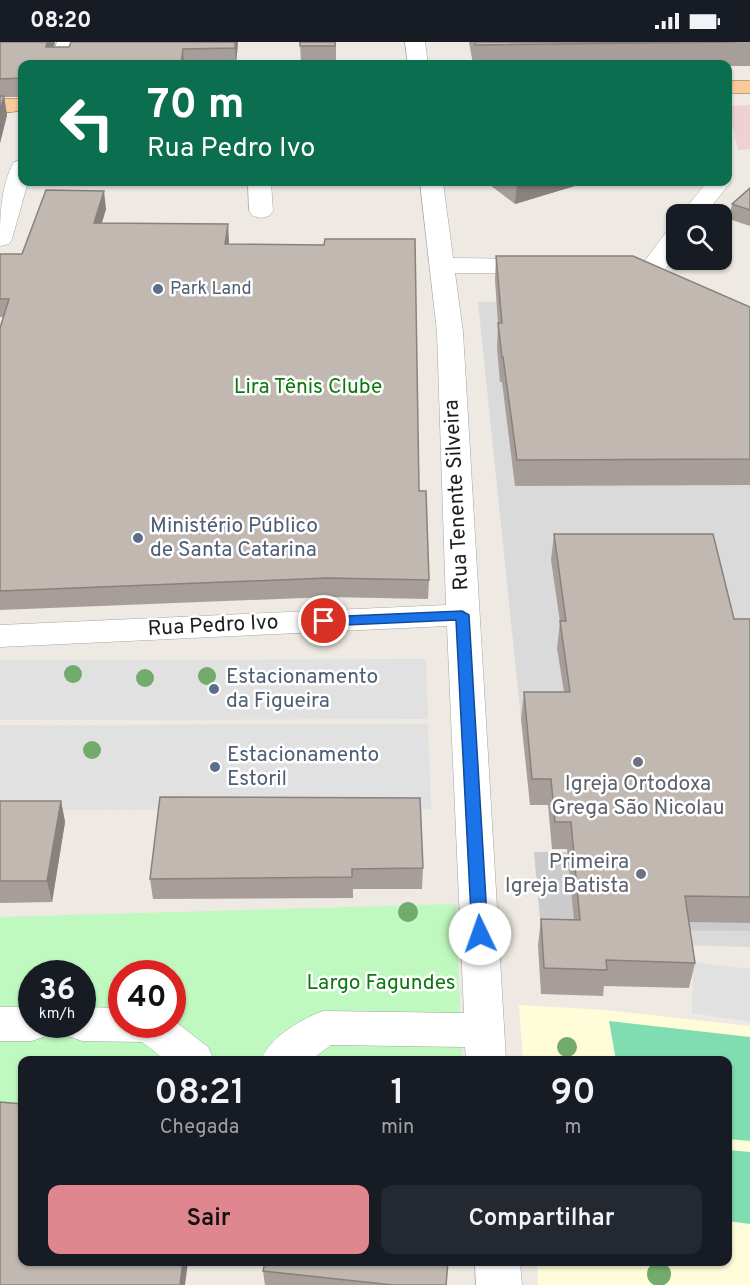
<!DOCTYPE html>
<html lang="pt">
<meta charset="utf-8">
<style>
:root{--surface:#171b24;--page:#242831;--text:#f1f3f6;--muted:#9ea1a6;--accent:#df868f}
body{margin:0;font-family:Overpass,sans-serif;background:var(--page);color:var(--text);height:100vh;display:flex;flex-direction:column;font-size:22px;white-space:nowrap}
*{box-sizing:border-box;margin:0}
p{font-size:20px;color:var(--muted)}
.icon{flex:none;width:33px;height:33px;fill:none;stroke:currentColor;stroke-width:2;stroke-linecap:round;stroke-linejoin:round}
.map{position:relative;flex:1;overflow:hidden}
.drawer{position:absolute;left:18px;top:1014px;width:714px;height:210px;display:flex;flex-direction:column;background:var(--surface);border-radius:12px;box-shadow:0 2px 4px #0004}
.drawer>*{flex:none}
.banner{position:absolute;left:18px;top:18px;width:714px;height:126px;border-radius:12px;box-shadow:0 2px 4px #0004;background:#0b6e4f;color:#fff;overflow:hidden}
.controls{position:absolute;left:666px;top:162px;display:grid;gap:12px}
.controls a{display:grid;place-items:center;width:66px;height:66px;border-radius:12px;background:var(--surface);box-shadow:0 2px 4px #0004;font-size:30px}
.speed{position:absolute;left:18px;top:918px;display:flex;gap:12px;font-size:30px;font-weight:700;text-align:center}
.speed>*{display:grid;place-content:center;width:78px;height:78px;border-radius:50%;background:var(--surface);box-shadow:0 2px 4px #0004;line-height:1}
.speed small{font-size:15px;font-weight:400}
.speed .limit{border:9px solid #d22;background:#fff;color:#111}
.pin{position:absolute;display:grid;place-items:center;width:51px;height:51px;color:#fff;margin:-26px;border:3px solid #fff;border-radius:50%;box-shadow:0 2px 6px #0007}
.me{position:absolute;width:66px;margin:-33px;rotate:357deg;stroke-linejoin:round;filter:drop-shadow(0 0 4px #0008)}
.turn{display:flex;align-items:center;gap:21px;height:126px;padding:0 30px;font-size:27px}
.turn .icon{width:78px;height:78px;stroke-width:2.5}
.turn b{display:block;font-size:42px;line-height:51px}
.eta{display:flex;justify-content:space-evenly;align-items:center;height:102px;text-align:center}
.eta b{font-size:36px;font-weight:600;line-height:42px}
.action{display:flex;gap:12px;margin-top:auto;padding:12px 30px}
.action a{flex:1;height:69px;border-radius:12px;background:var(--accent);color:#111;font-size:24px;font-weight:600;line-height:69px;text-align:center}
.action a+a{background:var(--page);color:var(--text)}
.status{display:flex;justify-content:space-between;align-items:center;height:42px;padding:0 30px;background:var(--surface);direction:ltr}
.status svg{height:16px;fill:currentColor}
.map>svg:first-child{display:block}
.residential{fill:#dbdada}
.commercial{fill:#efd1d2}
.education{fill:#fffcda}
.religious{fill:#cbcbcb}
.park{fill:#bff9bf;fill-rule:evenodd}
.pitch{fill:#80ddb2}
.parking{fill:#e1e1e1}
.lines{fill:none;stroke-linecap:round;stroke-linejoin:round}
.minor-casing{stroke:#a4a4a4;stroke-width:1}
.major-casing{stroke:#945801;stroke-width:1}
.minor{fill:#fff;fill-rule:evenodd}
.major{fill:#fbca9a;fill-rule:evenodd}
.tree{fill:#72ab6c}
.wall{fill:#a79e99}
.shaded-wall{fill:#88817d}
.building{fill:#c2b8b2;stroke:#88817d;stroke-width:1.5}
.route{fill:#1a73e8;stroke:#114b97;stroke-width:1.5}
.service-dot{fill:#5c6f8a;stroke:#fff;stroke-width:2}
.worship-dot{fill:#6b7280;stroke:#fff;stroke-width:2}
.labels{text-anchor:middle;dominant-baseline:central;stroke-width:5;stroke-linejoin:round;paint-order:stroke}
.far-service-label{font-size:18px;fill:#4e5e75;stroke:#fff;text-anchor:start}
.park-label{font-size:21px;fill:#0c790c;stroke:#fff}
.street-label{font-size:21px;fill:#1d1d1d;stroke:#fff}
.service-label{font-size:21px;fill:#4e5e75;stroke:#fff;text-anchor:start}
.worship-label{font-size:21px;fill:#5b616d;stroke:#fff}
</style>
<div class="status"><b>08:20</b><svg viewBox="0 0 49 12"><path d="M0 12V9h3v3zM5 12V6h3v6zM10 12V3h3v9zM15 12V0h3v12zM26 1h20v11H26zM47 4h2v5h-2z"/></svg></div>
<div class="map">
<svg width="750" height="1243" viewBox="0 0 750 1243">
<rect width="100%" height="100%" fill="#eee9e2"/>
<g class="residential">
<path d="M478 260H694L750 351V673L521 677Z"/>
<path d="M541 888 750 889V905L542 899Z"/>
</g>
<path class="commercial" d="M750 63V107L738 108 728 64Z"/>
<path class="education" d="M519 963 606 968 750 984V1243H538L537 1220H728V1018H523Z"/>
<path class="religious" d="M534 810 742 811 750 854V889L541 888Z"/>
<path class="park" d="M456 862 462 1018H22V1075L0 1073V875ZM32 932H82V982H32ZM122 932H172V982H122Z"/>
<g class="pitch">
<path d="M609 979 750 995V1099L728 1097V1018H616Z"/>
<path d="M728 1108 750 1110V1182L728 1179Z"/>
</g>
<g class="parking">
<path d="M426 617 428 677 0 678V618Z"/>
<path d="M428 682 431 767 0 768V683Z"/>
<path d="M693 920 750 927V980L692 971Z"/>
</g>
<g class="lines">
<g class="minor-casing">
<g id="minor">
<path d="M57 0H77L70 22H50Z"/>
<path d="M405 0H425L428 22H408Z"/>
<path d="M22 118V140H28L12 197 9 202 0 204C0 175 0 145 14 120Z"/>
<path d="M728 135 731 140 705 172H681L707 140H728Z"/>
<path d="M248 140H271L273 169 269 174 261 176 253 174 249 169Z"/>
<path d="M420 140H443L453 216 542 217 551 219 554 224 551 229 542 231H455L463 290 506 1018H466L465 1005 331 1003 311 1018H261C269 996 301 977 323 969L464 971 447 584 0 605V583L446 563 437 290Z"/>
<path d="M676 187C678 208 671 238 643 231L639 226 643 221 667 189Z"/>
<path d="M0 965H32V982H52L46 994 32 999H0Z"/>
<path d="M82 965 122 966V982H172V977L208 1005 214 1018H165L142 1000 82 999 68 994 62 982H82Z"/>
<path d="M475 1220H520L522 1243H476Z"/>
</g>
</g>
<g class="major-casing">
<g id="major">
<rect x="728" y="39" width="22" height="12"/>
<path d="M0 57H22V69L0 71Z"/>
</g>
</g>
<use href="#minor" class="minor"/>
<use href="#major" class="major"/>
</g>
<g class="tree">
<circle cx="73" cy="632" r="9"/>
<circle cx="207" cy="634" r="9"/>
<circle cx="145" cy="636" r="9"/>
<circle cx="92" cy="708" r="9"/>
<circle cx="408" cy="870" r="10"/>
<circle cx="567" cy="1005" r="10"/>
<circle cx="659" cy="1232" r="12"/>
</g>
<g class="wall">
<path d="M0 0H55L54 5H69L71 0H238L236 22H22V55H4L7 73 0 101Z"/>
<path d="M300 0H336V22H301Z"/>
<path d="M469 0H750V24H728V22H473Z"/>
<path d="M486 140H588L515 162Z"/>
<path d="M750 146V184L729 177 732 162Z"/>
<path d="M106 167 102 181 229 199 228 202 419 449 429 538 428 557 328 555 0 568V286L3 275H0V212H22Z"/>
<path d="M496 214 750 265V443L515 444 502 340H500L497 306 498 282 495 238Z"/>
<path d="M554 492 734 577H750V881L689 880 695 921 689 946 604 944 603 954 541 952 538 903 541 877 574 878 567 807H552L548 763H530L521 677 524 650H564L557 606 560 580 551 518Z"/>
<path d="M160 755 423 826 422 847H353V856L153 857 150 837Z"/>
<path d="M0 759H61L65 780 52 860 0 861Z"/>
<path d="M263 1229 447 1243H265Z"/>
</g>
<g class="shaded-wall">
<path d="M47 0H55L48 22 46 5Z"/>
<path d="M235 0H238L236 22 235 6Z"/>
<path d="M183 7 184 22H181Z"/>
<path d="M4 54 7 73 0 101V69Z"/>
<path d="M526 140H588L515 162 517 142Z"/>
<path d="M104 149 106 167 96 198 94 181Z"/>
<path d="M228 182 229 199 226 220 225 202Z"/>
<path d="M61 759 65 780 52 860 47 839Z"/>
<path d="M183 1220H188L185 1243H180Z"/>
</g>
<g class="building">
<path d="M0 0H47L46 5H69L71 0H235V6L183 7 181 22H22V36L0 37Z"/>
<rect x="300" y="0" width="35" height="4"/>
<path d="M475 0H736L475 3Z"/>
<path d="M0 54H4L0 69Z"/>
<path d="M513 140H526L517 142Z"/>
<path d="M750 146V168L732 162Z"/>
<path d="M46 148 104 149 94 181 228 182 225 202 324 203 325 197H415L419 449H426L429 538 327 536 0 549V286L9 257H0V212H22Z"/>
<path d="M496 214H633L750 265V417L517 418 503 315H502L498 281H502Z"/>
<path d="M554 492H713L734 577H750V855L685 854 695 921 606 918 607 928 544 926 541 877 580 878 571 780H555L551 737H532L524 650H570L560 579H566Z"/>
<path d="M160 755 420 756 423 826 352 827V835L150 837Z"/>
<path d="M0 759H61L47 839H0Z"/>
<path d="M0 1060 22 1062V1220H183L180 1243H0Z"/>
<path d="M265 1220H448L446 1243H393L263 1229Z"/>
</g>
<path class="route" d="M462 569 469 573 488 892 485 897 480 899 474 897 472 892 456 578 324 584 317 579 324 575Z"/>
<g class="service-dot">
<circle cx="158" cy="247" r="6"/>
<circle cx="138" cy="496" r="6"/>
<circle cx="214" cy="647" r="6"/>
<circle cx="215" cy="725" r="6"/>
</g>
<g class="worship-dot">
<circle cx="638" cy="720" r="6"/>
<circle cx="641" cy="832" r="6"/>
</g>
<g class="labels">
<g class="far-service-label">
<text x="170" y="247">Park Land</text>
</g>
<g class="park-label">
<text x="308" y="345">Lira Tênis Clube</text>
<text x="381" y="941">Largo Fagundes</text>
</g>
<g class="street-label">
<text transform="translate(457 453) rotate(-93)">Rua Tenente Silveira</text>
<text transform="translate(213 584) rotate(-3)">Rua Pedro Ivo</text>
</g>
<g class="service-label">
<text x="150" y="484">Ministério Público<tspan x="150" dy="24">de Santa Catarina</tspan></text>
<text x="226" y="635">Estacionamento<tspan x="226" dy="24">da Figueira</tspan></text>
<text x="227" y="713">Estacionamento<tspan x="227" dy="24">Estoril</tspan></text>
</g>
<g class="worship-label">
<text x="638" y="742">Igreja Ortodoxa<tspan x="638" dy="24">Grega São Nicolau</tspan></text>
<text x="629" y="820" text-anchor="end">Primeira<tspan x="629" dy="24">Igreja Batista</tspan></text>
</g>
</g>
</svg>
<div class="controls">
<a><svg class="icon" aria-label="search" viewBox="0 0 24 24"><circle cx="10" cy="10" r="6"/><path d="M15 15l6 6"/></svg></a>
</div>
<div class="speed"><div>36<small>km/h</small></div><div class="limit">40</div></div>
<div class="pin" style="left:324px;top:579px;background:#d93025"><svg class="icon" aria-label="arrive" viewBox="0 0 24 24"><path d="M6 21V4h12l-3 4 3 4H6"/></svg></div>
<svg class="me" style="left:480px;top:892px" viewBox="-20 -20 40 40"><circle r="19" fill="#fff"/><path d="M0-13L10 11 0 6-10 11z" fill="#1a73e8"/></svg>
<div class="banner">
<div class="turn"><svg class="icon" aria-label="left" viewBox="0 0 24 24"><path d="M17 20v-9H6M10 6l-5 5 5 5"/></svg><div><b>70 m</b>Rua Pedro Ivo</div></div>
</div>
<section class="drawer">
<div class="eta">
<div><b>08:21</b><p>Chegada</p></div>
<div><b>1</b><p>min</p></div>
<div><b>90</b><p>m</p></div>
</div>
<div class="action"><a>Sair</a><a>Compartilhar</a></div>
</section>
</div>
